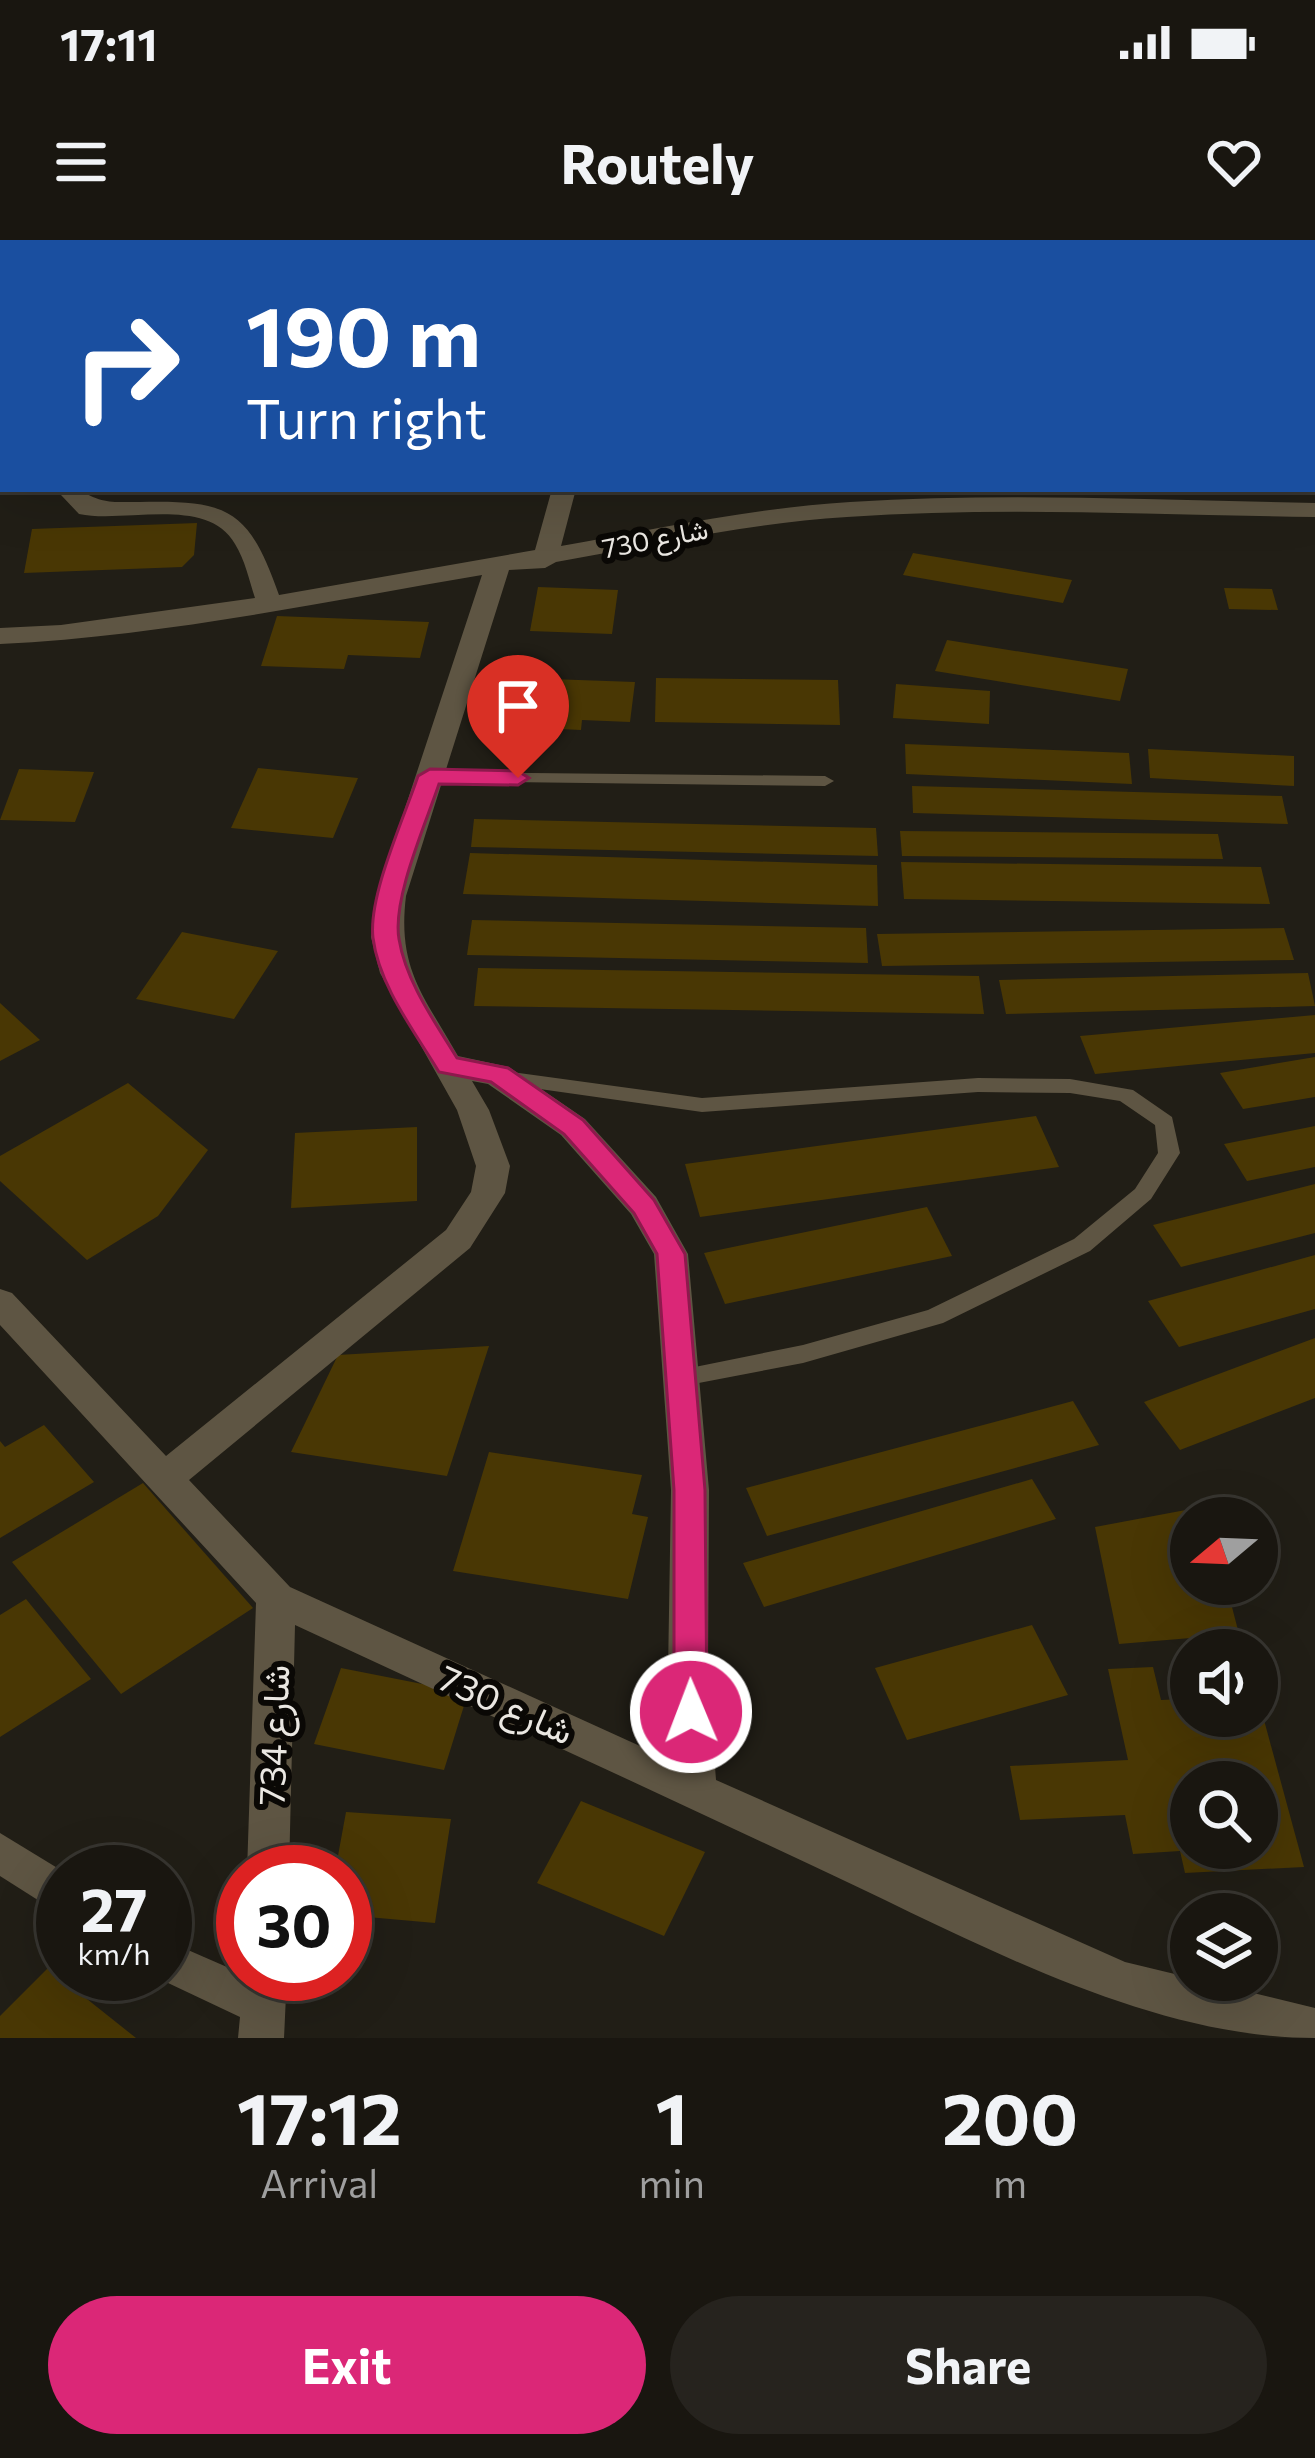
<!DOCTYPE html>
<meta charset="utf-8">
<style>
:root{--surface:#191610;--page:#26231e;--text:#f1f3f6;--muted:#9f9f9f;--line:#373530;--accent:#db2777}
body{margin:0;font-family:Commissioner,Vazirmatn,sans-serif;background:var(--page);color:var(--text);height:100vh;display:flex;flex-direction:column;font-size:45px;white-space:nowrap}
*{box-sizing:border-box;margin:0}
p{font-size:39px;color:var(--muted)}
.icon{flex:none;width:66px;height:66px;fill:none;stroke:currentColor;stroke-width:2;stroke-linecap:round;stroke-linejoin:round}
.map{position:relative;height:1798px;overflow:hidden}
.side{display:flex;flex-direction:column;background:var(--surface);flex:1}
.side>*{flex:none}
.top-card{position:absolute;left:0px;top:0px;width:1317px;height:252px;box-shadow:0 12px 48px #0002,0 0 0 3px var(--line);background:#1a4fa0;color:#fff;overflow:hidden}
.needle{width:78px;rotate:251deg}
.controls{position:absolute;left:1170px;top:1257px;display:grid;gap:24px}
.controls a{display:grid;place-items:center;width:108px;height:108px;border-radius:50%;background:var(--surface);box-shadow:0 12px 48px #0002,0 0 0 3px var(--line);font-size:60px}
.speed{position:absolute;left:36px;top:1605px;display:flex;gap:24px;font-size:60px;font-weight:700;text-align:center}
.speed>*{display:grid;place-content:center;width:156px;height:156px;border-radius:50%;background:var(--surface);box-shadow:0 12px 48px #0002,0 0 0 3px var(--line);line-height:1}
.speed small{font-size:30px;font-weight:400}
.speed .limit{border:18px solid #d22;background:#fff;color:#111}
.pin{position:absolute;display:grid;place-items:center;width:102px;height:102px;color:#fff;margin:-123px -51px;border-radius:50% 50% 50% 0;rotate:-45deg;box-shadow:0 0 12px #0007}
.pin .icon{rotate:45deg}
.me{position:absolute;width:132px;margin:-66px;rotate:359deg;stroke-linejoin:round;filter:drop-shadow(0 0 9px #0008)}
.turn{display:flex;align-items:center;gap:42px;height:252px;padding:0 48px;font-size:54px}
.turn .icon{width:156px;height:156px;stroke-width:2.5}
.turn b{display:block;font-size:84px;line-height:102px}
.eta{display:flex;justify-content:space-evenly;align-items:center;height:204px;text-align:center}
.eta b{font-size:72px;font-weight:700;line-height:84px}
.cta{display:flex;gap:24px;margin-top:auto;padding:24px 48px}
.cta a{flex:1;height:138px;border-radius:72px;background:var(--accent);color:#fff;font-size:48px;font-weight:700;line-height:138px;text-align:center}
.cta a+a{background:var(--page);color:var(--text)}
.status{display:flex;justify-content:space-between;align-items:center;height:84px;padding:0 60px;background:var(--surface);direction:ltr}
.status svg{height:33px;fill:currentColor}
header{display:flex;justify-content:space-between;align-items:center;height:156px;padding:0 48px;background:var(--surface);font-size:54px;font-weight:700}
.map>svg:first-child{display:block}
.building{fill:#493704;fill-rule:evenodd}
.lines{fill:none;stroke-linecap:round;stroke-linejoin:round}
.service{fill:#5e5543;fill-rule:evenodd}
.minor{fill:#5e5543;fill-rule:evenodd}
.route{fill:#db2777;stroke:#8e194d;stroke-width:3}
.labels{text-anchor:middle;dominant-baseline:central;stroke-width:12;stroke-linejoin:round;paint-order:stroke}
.far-street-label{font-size:27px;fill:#eae7e2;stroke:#0a0805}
.near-street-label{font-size:36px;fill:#eae7e2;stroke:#0a0805}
</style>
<div class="status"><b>17:11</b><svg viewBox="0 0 49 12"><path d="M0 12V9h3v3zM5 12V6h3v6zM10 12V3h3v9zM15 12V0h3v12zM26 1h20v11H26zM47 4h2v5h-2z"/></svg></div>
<header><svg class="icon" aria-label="menu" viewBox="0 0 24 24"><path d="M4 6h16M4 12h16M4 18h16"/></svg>Routely<svg class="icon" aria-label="heart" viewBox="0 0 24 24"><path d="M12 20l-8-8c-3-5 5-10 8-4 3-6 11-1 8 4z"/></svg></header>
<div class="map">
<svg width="1315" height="1798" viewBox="0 0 1315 1798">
<rect width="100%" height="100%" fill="#211e16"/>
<g class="building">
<path d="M197 283 194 315 182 327 24 333 32 289Z"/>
<path d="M913 313 1072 340 1063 363 903 335Z"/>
<path d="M538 347 618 350 612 394 530 391Z"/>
<path d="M1224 348 1272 349 1278 370 1229 369Z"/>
<path d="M277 376 429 382 420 418 348 415 344 429 261 426Z"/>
<path d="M947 400 1128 429 1120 461 935 431Z"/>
<path d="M495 437 635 442 630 482 582 480 581 490 518 487 520 478 487 477Z"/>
<path d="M656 438 838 440 840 485 655 482Z"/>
<path d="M896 444 990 451 989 484 893 478Z"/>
<path d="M905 504 1129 513 1132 544 906 534Z"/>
<path d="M1148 509 1294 516V546L1150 538Z"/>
<path d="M258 528 358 538 333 598 231 588Z"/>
<path d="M19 529 94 532 75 582 0 580Z"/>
<path d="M912 546 1282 556 1288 584 913 573Z"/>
<path d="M474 579 876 588 878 616 471 607Z"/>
<path d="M900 591 1218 594 1223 619 902 616Z"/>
<path d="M470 613 877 625 878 666 463 654Z"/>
<path d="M901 622 1261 627 1270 664 904 659Z"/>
<path d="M472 680 866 688 868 723 467 715Z"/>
<path d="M1284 688 1294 720 882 726 877 694Z"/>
<path d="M182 692 278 711 234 779 136 759Z"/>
<path d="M478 728 979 736 984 774 474 766Z"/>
<path d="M1308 733 1315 766 1006 774 999 740Z"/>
<path d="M0 763 40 800 0 821Z"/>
<path d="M1315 775V813L1095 834 1080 796Z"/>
<path d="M1315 817V857L1243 869 1220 833Z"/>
<path d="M128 843 208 910 158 976 87 1020 0 941V916Z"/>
<path d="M1036 876 1059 927 700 977 685 924Z"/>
<path d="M1315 886V927L1247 941 1224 904Z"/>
<path d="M417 887V961L291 968 295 893Z"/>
<path d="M1315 944V993L1181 1027 1153 985Z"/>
<path d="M927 967 952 1016 725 1064 704 1013Z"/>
<path d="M1315 1015V1069L1179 1107 1148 1061Z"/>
<path d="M1315 1098V1158L1180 1210 1144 1162Z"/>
<path d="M489 1106 447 1236 291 1212 338 1115Z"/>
<path d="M1073 1161 1099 1205 767 1296 746 1248Z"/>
<path d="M44 1185 94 1242 0 1298V1201L5 1207Z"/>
<path d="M489 1212 642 1235 632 1274 648 1277 628 1359 453 1331Z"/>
<path d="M1032 1239 1056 1279 764 1367 743 1323Z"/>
<path d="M143 1243 253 1368 121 1454 12 1322Z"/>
<path d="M1207 1266 1210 1278H1191V1344H1226L1239 1394 1119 1404 1095 1287Z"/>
<path d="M26 1359 91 1439 0 1497V1375Z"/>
<path d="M1032 1385 1068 1455 907 1500 875 1428Z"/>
<path d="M1153 1427 1161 1460 1184 1459 1190 1484 1264 1480 1304 1627 1185 1633 1180 1611 1133 1614 1125 1575 1020 1580 1010 1526 1128 1520 1108 1429ZM1191 1542H1257V1608H1191Z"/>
<path d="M341 1428 468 1453 444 1530 314 1504Z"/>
<path d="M581 1561 705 1612 664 1696 537 1643Z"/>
<path d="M346 1572 451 1579 435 1683 345 1675V1632H335Z"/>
<path d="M48 1728 136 1798H0V1776Z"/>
</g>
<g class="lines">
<g class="service">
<path d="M430 532 825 536 834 541 825 546 424 541 421 537Z"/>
<path d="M505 831 702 858 978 838 1070 839 1133 850 1172 877 1180 913 1151 959 1090 1011 943 1083 803 1123 683 1146 675 1143 671 1137 675 1131 803 1105 928 1070 1074 999 1135 949 1158 913 1155 885 1120 861 1070 853 978 852 702 872 498 843 495 838 498 833Z"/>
</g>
<g class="minor">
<path d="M187 0H213L215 3H189Z"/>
<rect x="0" y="66" width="3" height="14"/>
<path d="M3 171V185L0 186V172Z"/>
<path d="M78 249C102 264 111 262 140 262 230 260 249 270 279 355L535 310 552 249H576L561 306C657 289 753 268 850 262 1005 252 1160 260 1315 263V277C1159 275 1002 266 847 277 749 283 653 305 556 322L545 328 509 330 406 656C397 729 424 756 458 816L509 827 585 879 656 957 688 1014 709 1250 708 1433 716 1540 1125 1722 1315 1768V1798C1142 1798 963 1695 809 1624 638 1544 466 1464 295 1385L289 1632H247L256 1363 0 1085V1049L12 1053 166 1216 446 990 471 952 476 926 457 870 380 733 371 697 376 656 482 335C323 362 162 396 0 404V388L61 385 255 358C249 340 245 320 235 304 207 255 124 284 79 274L61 255 64 250ZM472 841 488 844 561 895 631 974 654 1014 671 1250 668 1433 673 1521 290 1347 189 1240 470 1008 505 953 510 926 489 870Z"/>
<path d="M0 1593 64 1632 63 1676 0 1636Z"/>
<path d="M165 1700 243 1734H287L284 1798H238L240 1777 149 1734H165Z"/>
</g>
</g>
<path class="route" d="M430 529 518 531 529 538 518 545 439 544C426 583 392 659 399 699 406 742 435 782 457 818L508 828 583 880 654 960 685 1014 705 1250 707 1472 703 1482 691 1486 679 1482 674 1472V1250L657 1014 634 973 564 894 491 842 439 832C415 792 379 746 373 698 368 656 404 578 418 536Z"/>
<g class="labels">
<g class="far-street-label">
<text transform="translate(655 298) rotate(-11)">شارع 730</text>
</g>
<g class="near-street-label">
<text transform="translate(507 1463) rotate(24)">شارع 730</text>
<text transform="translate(272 1495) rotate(-88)">شارع 734</text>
</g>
</g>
</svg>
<div class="controls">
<a><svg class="needle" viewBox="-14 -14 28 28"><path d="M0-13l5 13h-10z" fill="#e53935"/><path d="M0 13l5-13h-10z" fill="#9f9f9f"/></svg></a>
<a><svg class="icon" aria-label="sound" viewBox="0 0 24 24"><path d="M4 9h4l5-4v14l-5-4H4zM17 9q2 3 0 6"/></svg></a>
<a><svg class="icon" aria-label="search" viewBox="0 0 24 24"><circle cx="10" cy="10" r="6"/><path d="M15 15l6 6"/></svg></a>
<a><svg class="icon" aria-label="layers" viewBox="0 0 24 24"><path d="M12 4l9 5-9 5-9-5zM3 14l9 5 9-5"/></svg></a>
</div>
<div class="speed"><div>27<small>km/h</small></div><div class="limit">30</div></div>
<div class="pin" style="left:518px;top:538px;background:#d93025"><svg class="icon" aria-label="arrive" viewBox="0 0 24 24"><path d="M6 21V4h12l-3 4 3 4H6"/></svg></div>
<svg class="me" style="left:691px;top:1472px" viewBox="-20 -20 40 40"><circle r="17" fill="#db2777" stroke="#fff" stroke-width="3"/><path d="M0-11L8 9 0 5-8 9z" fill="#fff"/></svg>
<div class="top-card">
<div class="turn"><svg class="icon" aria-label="right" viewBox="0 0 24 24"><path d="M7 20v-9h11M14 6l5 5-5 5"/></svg><div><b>190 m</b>Turn right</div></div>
</div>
</div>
<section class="side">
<div class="eta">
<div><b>17:12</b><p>Arrival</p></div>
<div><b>1</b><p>min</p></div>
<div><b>200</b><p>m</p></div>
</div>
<div class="cta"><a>Exit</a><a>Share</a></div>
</section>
